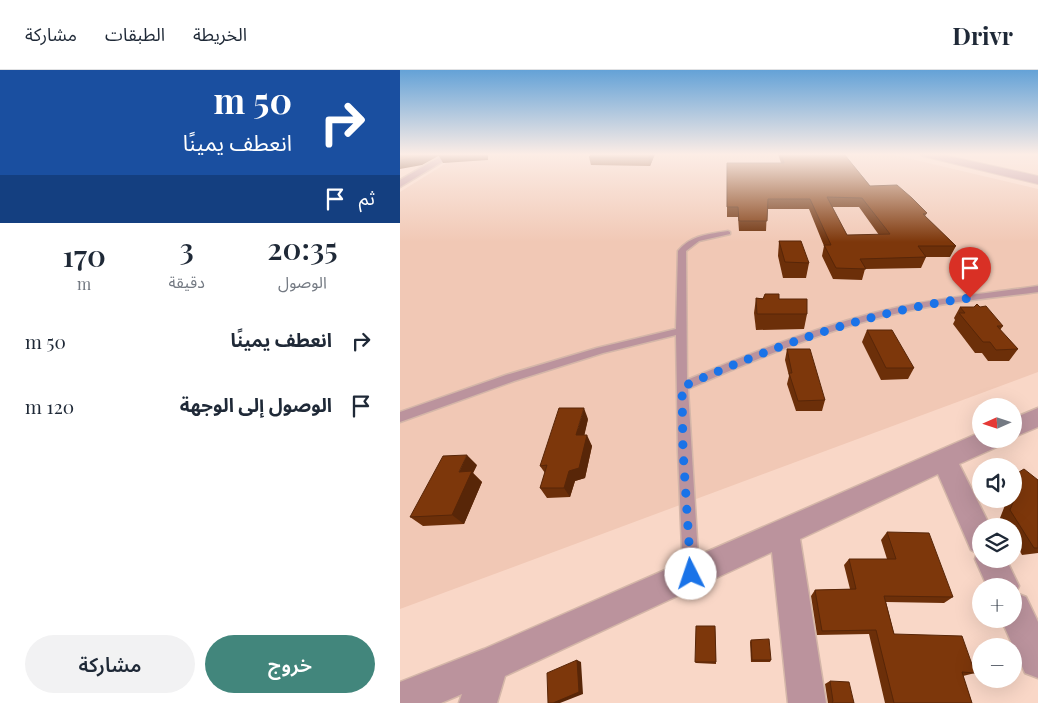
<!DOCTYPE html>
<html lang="ar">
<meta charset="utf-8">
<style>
:root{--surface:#fff;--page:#f2f2f3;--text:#1f2937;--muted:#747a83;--line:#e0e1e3;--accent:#42867c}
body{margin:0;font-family:"Playfair Display","Noto Sans Arabic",serif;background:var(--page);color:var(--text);direction:rtl;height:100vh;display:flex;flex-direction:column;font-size:19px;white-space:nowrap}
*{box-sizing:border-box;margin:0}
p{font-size:16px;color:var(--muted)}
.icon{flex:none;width:28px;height:28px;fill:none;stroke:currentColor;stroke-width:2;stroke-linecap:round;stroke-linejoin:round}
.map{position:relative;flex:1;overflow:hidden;direction:ltr}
.panel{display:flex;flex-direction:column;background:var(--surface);width:400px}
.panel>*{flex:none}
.banner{background:#1a4fa0;color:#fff;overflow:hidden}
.needle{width:32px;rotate:267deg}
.controls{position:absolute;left:572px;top:328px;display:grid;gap:10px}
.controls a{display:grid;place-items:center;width:50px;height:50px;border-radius:50%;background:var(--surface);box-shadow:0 5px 20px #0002;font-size:25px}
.pin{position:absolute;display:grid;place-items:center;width:42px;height:42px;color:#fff;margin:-51px -21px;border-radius:50% 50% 50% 0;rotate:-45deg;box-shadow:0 0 5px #0007}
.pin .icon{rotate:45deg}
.me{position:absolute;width:55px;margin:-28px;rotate:356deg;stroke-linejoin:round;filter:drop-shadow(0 0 4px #0008)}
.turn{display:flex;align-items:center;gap:18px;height:105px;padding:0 25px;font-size:22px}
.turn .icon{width:65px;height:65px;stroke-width:2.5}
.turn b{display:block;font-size:35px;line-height:42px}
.then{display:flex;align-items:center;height:48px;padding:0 25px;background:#0003;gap:10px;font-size:19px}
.eta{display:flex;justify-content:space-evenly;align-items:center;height:85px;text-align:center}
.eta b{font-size:30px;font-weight:600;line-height:35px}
.action{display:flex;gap:10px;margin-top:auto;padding:10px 25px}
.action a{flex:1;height:58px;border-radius:30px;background:var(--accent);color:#fff;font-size:20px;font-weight:600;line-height:58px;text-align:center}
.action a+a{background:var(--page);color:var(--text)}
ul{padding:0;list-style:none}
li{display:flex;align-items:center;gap:15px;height:65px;padding:0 25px}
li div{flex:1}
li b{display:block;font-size:19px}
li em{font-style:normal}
header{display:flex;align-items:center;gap:30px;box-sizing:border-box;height:70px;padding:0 25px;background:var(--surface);border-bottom:1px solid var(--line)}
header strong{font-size:24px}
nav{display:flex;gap:28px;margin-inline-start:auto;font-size:18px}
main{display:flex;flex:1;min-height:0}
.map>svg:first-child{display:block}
.built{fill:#f1c8b5}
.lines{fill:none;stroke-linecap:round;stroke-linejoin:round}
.service-casing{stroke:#d4b6a8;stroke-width:3}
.minor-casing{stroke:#d4b6a8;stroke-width:3}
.tertiary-casing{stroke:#d4b6a8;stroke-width:2}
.service{fill:#bb939d;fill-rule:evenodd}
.minor{fill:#bb939d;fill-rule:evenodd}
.tertiary{fill:#bb939d;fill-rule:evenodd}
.wall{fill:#6c2f09;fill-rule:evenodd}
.shaded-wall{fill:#582608}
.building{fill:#7d370b;stroke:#582608;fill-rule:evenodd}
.route{stroke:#1a73e8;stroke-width:9;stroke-dasharray:0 16.2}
</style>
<header>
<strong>Drivr</strong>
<nav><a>الخريطة</a><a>الطبقات</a><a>مشاركة</a></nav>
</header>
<main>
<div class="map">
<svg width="638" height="633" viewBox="0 0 638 633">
<rect width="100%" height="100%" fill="#f9d7c7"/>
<path class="built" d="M61 84H490L638 119V302L0 539V122Z"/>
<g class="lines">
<g class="service-casing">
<path id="service" d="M328 161 330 162V164L299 171 286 181 287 310C356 281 426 253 499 237 545 227 592 223 638 216V222C592 228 544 232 499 243 426 259 356 289 288 319L299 503 297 509 291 511 285 509 283 503 278 382 276 265 203 283 114 311 0 352V342L106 305 197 278 276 259 278 181C291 165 309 164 328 161Z"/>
</g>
<g class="minor-casing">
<g id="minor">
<path d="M45 84H55L0 117V110Z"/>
<path d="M638 338V357L614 367V348Z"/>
<path d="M581 362V369H602L599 376 559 394 590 456H581V489H606L619 516 616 523 626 527 638 552V608L625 603 601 549H614V516H587L575 489 577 483 571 480 538 404 400 469 426 633H388L372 482 105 606 97 633H59L62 624 41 633H0V612L84 579Z"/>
</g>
</g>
<g class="tertiary-casing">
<path id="tertiary" d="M520 84H539L638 106V114L522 86Z"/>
</g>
<use href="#service" class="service"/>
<use href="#minor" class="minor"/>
<use href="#tertiary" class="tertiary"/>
</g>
<g class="wall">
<path d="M255 84 250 96 191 95 189 87Z"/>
<path d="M378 84H444L470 116 527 143 525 146 556 176 550 187H526L521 198 465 199 462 210 433 209 422 186 424 176 409 139H367L366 161H339L338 147H327V93H381ZM432 137H459L479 165H447Z"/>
<path d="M379 171 409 193 406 208H383L378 186Z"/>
<path d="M356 228 379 229 407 244 404 259 356 260 354 243Z"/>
<path d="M560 237 603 256 600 260 618 279 609 291H588L582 283H575L553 254 555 250 554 248Z"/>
<path d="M467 260 514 298 508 309 481 310 462 272Z"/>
<path d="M387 279 425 330 422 341H396L387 314 389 306 385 290Z"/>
<path d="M188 349 184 365 192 376 185 408 175 411 170 427 147 428 140 418 145 403 140 396Z"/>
<path d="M77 395 73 403 82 412 64 454 23 456 10 447Z"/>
<path d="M614 405 638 410V483L622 485 614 470V456H605L600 448 607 430 606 429H614Z"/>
<path d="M487 462 553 527 544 533 486 532 494 564 575 603 563 606 572 633H485L469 564 417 565 411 526 415 520 450 519 444 495 449 489H487L481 470Z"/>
<path d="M315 556 316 594 296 593 295 592Z"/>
<path d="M351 570 371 590 370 592H351L350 572Z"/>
<path d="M430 611 454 633H428L425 614Z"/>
</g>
<g class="shaded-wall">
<path d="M25 84H42L22 95 0 99V90Z"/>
<path d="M68 84H88V90L43 93 39 86Z"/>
<path d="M251 84H255L250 96 249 88Z"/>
<path d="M184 338 188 349 182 376 176 365Z"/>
<path d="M187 365 192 376 185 408 175 411 170 427 164 418 169 401Z"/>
<path d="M67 385 77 395 73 403 82 412 64 454 52 445 59 402Z"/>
<path d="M177 590 181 592 183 624 160 633H153Z"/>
</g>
<g class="building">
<path d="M0 84H25L18 87 0 90Z"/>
<path d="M43 84H68L39 86Z"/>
<path d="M192 84H251L249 88 189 87Z"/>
<path d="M381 84H444L470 116 497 115 512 128 527 143 523 144 556 176H518L526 187 460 189 466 199 436 198 424 175H431L410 129H368L367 151H339L338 137H327V93H384ZM427 127 462 128 490 164 447 165Z"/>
<path d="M379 171H401L409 193 385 192Z"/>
<path d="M365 224H379V229H407V244H357L356 228 363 229Z"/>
<path d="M577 234 580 237 586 236 603 256H597L618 279 596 280 590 272H583L559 243H565L560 237H574Z"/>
<path d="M467 260H492L514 298H486Z"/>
<path d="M387 279H410L425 330 398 331 389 303H392Z"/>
<path d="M159 338H184L176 365H187L179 398 169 401 164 418H140L147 395 140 396Z"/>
<path d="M67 385 59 402 72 401 52 445 10 447 43 386Z"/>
<path d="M624 399 638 410V478H634L610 440 617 422 614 418V405Z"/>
<path d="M487 462 529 463 553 527 484 526 494 564 562 566 575 603 562 602 572 633H494L476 560 422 561 415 520 456 519 449 489H496Z"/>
<path d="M296 556H315L316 592H295Z"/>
<path d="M369 569 371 590H352L351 570Z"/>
<path d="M177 590 179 622 153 633H148L147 603Z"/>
<path d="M430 611 449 612 454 633H432L433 631Z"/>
</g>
<linearGradient id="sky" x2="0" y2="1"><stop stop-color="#64a2d7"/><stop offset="0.49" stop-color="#fcede6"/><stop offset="1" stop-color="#fcede6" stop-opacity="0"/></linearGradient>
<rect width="638" height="172" fill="url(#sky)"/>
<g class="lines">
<path class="route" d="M291 504 283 380 282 317C374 276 469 241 570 228"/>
</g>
</svg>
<div class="controls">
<a><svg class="needle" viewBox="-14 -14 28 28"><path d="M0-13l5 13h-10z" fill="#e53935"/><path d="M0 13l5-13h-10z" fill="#747a83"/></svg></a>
<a><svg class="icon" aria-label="sound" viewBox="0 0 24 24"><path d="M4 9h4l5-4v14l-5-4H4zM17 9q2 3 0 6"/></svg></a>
<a><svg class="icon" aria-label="layers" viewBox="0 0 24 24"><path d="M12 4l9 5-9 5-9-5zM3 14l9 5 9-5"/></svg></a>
<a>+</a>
<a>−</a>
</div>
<div class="pin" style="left:570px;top:228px;background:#d93025"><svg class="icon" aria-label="arrive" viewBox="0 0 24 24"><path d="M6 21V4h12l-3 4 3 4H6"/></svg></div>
<svg class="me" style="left:291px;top:504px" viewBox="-20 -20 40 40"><circle r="19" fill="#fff"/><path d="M0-13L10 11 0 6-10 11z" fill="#1a73e8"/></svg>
</div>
<section class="panel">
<div class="banner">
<div class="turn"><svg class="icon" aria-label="right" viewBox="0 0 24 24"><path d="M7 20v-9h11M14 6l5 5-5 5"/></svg><div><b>50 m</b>انعطف يمينًا</div></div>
<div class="then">ثم<svg class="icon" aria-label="arrive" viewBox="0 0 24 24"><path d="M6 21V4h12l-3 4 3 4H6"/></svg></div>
</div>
<div class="eta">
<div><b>20:35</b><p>الوصول</p></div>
<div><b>3</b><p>دقيقة</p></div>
<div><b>170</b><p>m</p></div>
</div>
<ul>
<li><svg class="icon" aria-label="right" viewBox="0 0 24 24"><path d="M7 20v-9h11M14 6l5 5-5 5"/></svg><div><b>انعطف يمينًا</b></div><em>50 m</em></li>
<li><svg class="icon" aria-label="arrive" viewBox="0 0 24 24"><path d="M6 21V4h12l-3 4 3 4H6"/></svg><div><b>الوصول إلى الوجهة</b></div><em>120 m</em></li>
</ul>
<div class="action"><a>خروج</a><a>مشاركة</a></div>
</section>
</main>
